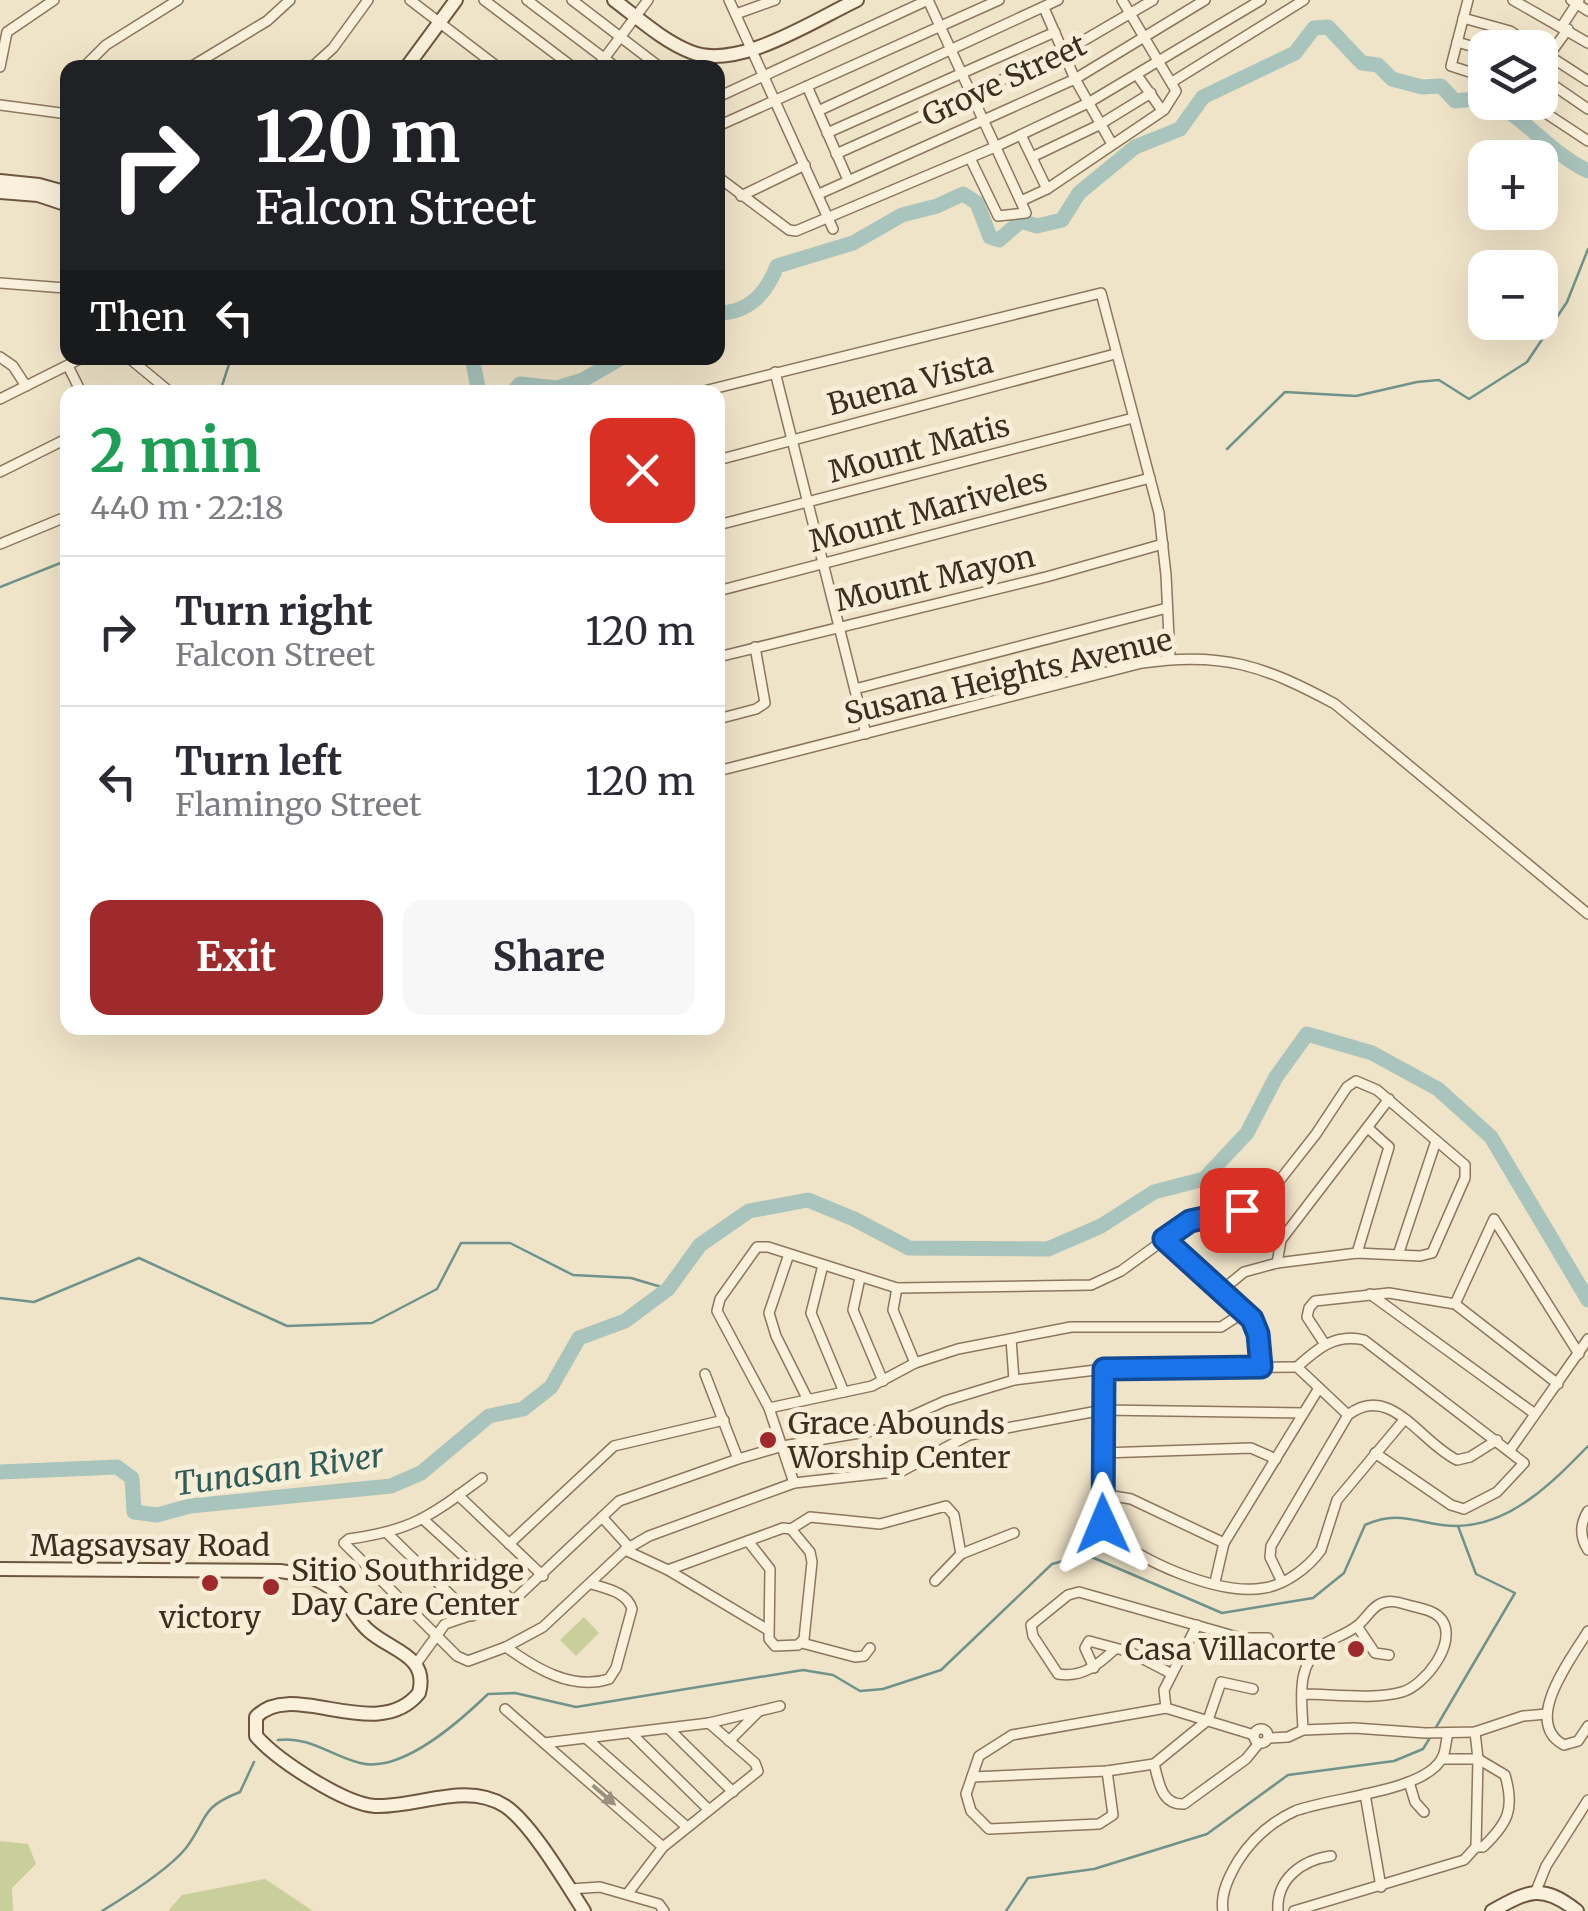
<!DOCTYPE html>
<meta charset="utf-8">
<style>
:root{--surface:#fff;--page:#f7f7f7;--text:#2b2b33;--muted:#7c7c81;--line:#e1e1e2;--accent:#9e2a2b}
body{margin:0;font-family:Merriweather,serif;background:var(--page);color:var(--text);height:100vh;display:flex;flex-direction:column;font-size:38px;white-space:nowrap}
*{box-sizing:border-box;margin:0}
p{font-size:32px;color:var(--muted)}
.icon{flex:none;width:55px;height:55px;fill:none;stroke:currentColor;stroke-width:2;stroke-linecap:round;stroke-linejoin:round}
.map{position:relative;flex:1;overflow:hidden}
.drawer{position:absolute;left:60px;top:385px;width:665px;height:650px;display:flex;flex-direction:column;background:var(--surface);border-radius:20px;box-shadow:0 10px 40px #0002}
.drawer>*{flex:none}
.guide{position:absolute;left:60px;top:60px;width:665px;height:305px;border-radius:20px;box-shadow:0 10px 40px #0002;background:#202124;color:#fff;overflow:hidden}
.tools{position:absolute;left:1468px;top:30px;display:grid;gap:20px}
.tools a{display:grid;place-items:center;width:90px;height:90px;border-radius:20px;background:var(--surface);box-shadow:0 10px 40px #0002;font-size:50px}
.pin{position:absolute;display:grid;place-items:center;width:85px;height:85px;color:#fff;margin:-42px;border-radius:20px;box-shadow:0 5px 15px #0006}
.me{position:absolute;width:110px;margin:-55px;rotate:359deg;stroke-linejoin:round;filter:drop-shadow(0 0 8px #0008)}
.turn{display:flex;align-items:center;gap:35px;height:210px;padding:0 30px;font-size:45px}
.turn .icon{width:130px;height:130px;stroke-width:2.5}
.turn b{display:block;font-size:70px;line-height:85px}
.then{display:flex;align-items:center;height:95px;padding:0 30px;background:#0003;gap:20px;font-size:38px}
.round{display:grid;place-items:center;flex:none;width:105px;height:105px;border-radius:20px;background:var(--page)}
.head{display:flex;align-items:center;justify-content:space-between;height:170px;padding:0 30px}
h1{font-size:60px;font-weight:700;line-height:75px;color:#1e9e55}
.button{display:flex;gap:20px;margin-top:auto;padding:20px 30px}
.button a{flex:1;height:115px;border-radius:20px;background:var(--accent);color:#fff;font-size:40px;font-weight:700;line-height:115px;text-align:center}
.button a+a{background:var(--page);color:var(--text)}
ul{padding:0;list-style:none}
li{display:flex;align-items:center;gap:30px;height:150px;padding:0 30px;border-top:2px solid var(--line)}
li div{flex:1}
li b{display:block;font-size:38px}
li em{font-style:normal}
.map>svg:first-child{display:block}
.green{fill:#c9cf9b}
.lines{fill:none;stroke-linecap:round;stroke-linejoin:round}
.stream{stroke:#6f938a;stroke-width:2.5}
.river{stroke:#a9c4bc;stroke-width:15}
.street-casing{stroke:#8d765c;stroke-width:12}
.secondary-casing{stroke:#6f573f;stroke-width:16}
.street{stroke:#faf1dc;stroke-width:9}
.secondary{stroke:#faf1dc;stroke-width:12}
.oneway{fill:#9c907e}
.route-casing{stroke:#114b97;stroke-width:25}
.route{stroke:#1a73e8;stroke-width:18}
.poi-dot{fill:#9e2a2b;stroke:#f7eed8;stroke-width:4}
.labels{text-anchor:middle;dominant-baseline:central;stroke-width:10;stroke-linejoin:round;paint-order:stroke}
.street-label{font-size:30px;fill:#3d2e20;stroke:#f7eed8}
.poi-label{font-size:30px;fill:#3d2e20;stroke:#f7eed8;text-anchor:start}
.water-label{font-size:32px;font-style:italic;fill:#2f5d5a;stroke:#f7eed8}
</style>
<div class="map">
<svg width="1588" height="1911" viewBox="0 0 1588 1911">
<rect width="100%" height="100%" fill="#f0e4c8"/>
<g class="green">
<path d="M584 1617 599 1633 576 1656 560 1640Z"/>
<path d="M0 1841 28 1844 36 1864 12 1888 13 1911H0Z"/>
<path d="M265 1879 313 1911H168L182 1895Z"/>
</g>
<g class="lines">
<g class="stream">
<path d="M220 392 231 358"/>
<path d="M1227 449 1285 392 1356 396 1417 382 1439 380 1469 399 1527 362 1567 302 1588 249"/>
<path d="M0 587 68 560"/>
<path d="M0 1298 34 1302 139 1258 287 1326 372 1323 437 1289 461 1243H510L573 1275 631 1278 668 1289"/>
<path d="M1435 1729 1515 1593 1476 1574 1458 1526"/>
<path d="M278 1740C310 1736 331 1756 360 1763 402 1774 460 1721 488 1694L515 1693 576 1707 803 1670 833 1675 860 1691 883 1689 941 1670 1052 1564 1077 1557 1094 1558 1222 1613 1313 1598 1344 1573 1365 1525C1402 1508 1420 1526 1457 1526 1511 1525 1553 1482 1588 1446"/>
<path d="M102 1911C125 1897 170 1868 186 1848 209 1817 199 1808 240 1792L254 1762"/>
<path d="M1006 1911 1028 1878 1094 1869 1207 1834 1288 1775 1394 1761 1423 1749 1431 1736"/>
</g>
<g class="river">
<path d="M1494 102C1529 122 1552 154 1588 171"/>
<path d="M718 313C749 313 766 294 777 266L853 243 902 215 937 206 963 194 977 203 990 237 999 240 1021 221 1037 226 1062 220 1079 193 1135 147 1180 129 1203 97 1295 53 1314 28 1328 27 1362 63 1378 65 1392 79 1422 87 1441 86 1455 101 1485 98"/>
<path d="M472 358 479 392"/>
<path d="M513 392 520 384 557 388 583 380 621 358"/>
<path d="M0 1472 117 1467 132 1478 134 1512 157 1515 190 1506 391 1486 421 1473 489 1416 523 1409 551 1387 579 1338 625 1321 668 1289 700 1245 749 1211 808 1200 854 1219 909 1248 1048 1249 1101 1226 1154 1192 1204 1179 1247 1133 1276 1077 1307 1034 1372 1053 1438 1089 1491 1137 1588 1300"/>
</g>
<g class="street-casing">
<g id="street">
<path d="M410 0 499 68"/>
<path d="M484 0 574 68"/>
<path d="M527 0 617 68"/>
<path d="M572 0 661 68"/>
<path d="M729 0 833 229"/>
<path d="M1468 0 1451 66 1485 77"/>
<path d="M1513 0 1588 43"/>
<path d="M1571 0 1588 11"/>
<path d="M1044 8 1075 79 1112 144"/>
<path d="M736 14 775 0"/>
<path d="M1463 18 1510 31 1536 48"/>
<path d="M1562 26 1579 0"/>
<path d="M1457 42 1485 50"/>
<path d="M1540 50 1588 81"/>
<path d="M0 67 7 32 54 0"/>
<path d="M83 68 106 45 178 0"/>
<path d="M189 68 267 21 290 0"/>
<path d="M311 68 333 48 368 0"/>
<path d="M597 68 648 0"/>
<path d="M1540 68 1568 29"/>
<path d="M1137 75 1161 109"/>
<path d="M1540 76 1588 109"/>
<path d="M1172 82 1304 0"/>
<path d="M807 86 848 180"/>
<path d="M718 97 928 0 1026 213 998 216 970 158"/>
<path d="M1529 102 1588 141"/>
<path d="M0 105 68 114"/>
<path d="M818 111 1058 0"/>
<path d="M718 126 999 0"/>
<path d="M827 133 1055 32"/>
<path d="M1021 135 1047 189"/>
<path d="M836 154 1064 52 1153 0"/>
<path d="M1032 157 1099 125 1151 93"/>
<path d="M718 177 789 230 796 231 995 147 1088 103 1261 0"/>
<path d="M819 194 1075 79 1205 0"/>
<path d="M741 196 805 165"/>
<path d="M1021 201 1047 189 1164 110 1176 91 1122 0"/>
<path d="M718 250V251"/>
<path d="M68 267 65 288 68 302"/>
<path d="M0 283 65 288"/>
<path d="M0 357 13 366 26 386"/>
<path d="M129 358 170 392"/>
<path d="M68 366 81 392"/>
<path d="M775 372 866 734"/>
<path d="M700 392 1101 293 1159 513 1166 575 1170 659"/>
<path d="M0 399 82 358"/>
<path d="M718 460 1115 354"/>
<path d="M0 472 68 438"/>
<path d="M718 525 1133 418"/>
<path d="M0 544 68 516"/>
<path d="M718 591 1150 478"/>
<path d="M718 657 1046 577 1163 544"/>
<path d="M855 689 1167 608"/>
<path d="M718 719 756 709 765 703 755 647"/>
<path d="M718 771 1142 663C1222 651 1265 666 1335 704L1588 914"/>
<path d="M1164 1239 1252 1319 1259 1334 1261 1367"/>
<path d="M1357 1253 1389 1147 1368 1128"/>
<path d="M789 1254 769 1313 776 1336 807 1398"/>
<path d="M1398 1255 1436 1141"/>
<path d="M1277 1263 1281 1240 1389 1099"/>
<path d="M823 1265 811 1313 844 1392"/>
<path d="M860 1278 853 1310 883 1381"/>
<path d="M897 1288 893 1310 915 1363"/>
<path d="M1370 1294 1535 1414"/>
<path d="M1455 1304 1494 1219 1579 1354"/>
<path d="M1011 1339 1014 1380"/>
<path d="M1324 1343 1307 1317 1309 1308 1315 1301 1389 1293 1455 1304 1558 1384"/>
<path d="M1297 1367C1317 1349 1335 1333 1364 1340L1524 1463 1497 1492 1464 1509 1451 1505 1375 1453"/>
<path d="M1297 1367 1348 1415"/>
<path d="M1104 1369 1102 1515 1106 1531C1139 1561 1219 1596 1264 1588 1285 1585 1308 1568 1321 1550L1337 1500 1404 1420"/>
<path d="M705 1374 738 1459"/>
<path d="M769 1408 872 1386 915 1363 958 1349 1071 1327H1221L1246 1311"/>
<path d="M1510 1450 1588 1339"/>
<path d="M1102 1453 1251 1448 1276 1459"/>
<path d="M482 1478C430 1516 414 1530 349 1539L344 1543 457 1656 468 1661 506 1647 543 1627 625 1550 649 1536 794 1483 902 1471 969 1435 1103 1410 1303 1413"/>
<path d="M794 1483 769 1408 717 1311 720 1299 757 1247H768L897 1288 1091 1285 1121 1271 1190 1221 1242 1210 1265 1199 1316 1134 1347 1087 1356 1081 1377 1090 1465 1165V1178L1432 1253 1420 1256 1357 1253 1277 1263 1244 1272 1222 1290"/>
<path d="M1102 1494 1131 1499 1224 1543"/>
<path d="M458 1495 543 1576"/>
<path d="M1588 1511C1580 1524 1579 1536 1588 1550"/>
<path d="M602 1517 629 1547"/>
<path d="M424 1520 513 1601"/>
<path d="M388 1534 472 1616"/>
<path d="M748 1541 770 1569 769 1639 775 1646 798 1645 804 1639 812 1562 810 1552 791 1529"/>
<path d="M509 1544 614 1446 724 1420"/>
<path d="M625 1550 668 1570 768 1630"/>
<path d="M668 1570 783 1528 791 1529 810 1517 880 1524 946 1506 954 1515 961 1554 1014 1533"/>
<path d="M935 1581 961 1554"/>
<path d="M1215 1582 1224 1543 1319 1388"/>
<path d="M1282 1582 1270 1557 1271 1546 1348 1415C1390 1382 1420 1442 1457 1460L1470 1457 1497 1440"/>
<path d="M1357 1626 1375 1653 1389 1655"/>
<path d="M1588 1631C1572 1658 1521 1722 1564 1745L1578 1741 1588 1726"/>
<path d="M802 1643 855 1657 864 1656 870 1648"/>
<path d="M506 1647C535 1668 572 1691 609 1679L616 1668 632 1609C627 1592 607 1589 592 1584"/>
<path d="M1115 1649C1098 1665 1082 1678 1058 1674L1033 1636 1031 1625 1068 1595 1079 1592 1241 1638H1268"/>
<path d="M416 1664 445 1624 513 1601 619 1501 738 1459 783 1446 883 1429 945 1401 1014 1380 1104 1369 1297 1367"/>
<path d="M1094 1668 1085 1648 1089 1641 1130 1652 1170 1673"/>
<path d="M1302 1694C1331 1694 1375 1700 1402 1692 1424 1686 1458 1643 1442 1620 1435 1610 1419 1608 1408 1605 1398 1602 1388 1599 1378 1605 1370 1610 1365 1620 1357 1626 1347 1634 1333 1638 1323 1645 1295 1666 1302 1700 1303 1730"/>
<path d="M1166 1708 1164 1690 1197 1625"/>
<path d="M505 1709 663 1847"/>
<circle cx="1261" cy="1736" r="7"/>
<path d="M669 1729 733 1792"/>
<path d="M1475 1732 1478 1759 1476 1847"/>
<path d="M632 1734 709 1810"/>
<path d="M1269 1738 1288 1737 1303 1730 1354 1728 1425 1733 1475 1732 1523 1716 1547 1714"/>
<path d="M587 1739 687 1827"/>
<path d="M729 1741 759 1711"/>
<path d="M544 1743 709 1723 780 1706"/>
<path d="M1154 1764C1159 1782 1161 1805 1184 1804L1246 1759 1259 1743"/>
<path d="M1107 1771 1113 1815 1099 1824 989 1829 971 1811 966 1794 979 1756 1012 1735 1166 1708 1254 1735"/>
<path d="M972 1777 1107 1771 1154 1764 1208 1720 1221 1682 1253 1689"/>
<path d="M1409 1782 1415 1802 1424 1812"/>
<path d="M1365 1794 1381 1887"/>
<path d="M570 1889 600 1887 659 1904 664 1911"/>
<path d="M1536 1891 1546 1866 1588 1800"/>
<path d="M628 1893 663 1847 758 1771 755 1763 709 1723"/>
<path d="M1223 1911C1220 1894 1229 1876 1238 1861 1252 1839 1271 1822 1295 1811 1330 1797 1428 1792 1443 1756 1446 1749 1446 1740 1448 1733"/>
<path d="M1278 1911C1276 1879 1302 1860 1331 1856"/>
<path d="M1294 1911 1464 1860 1476 1847H1483C1508 1823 1515 1809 1505 1775L1478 1759H1442"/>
</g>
</g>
<g class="secondary-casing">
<g id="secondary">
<path d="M614 0C638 18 663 41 691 52 738 71 814 20 857 0"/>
<path d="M406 68 456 0"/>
<path d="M0 181 39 185 68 193"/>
<path d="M0 192 38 195 68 205"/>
<path d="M0 1569 280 1571C305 1574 327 1580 344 1600 353 1610 359 1623 369 1631 391 1651 429 1655 419 1693 377 1745 292 1678 256 1717V1736C277 1760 344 1804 375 1806 418 1808 465 1781 505 1806 531 1823 566 1883 584 1911"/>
<path d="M1492 1911C1528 1891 1542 1883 1577 1911"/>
</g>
</g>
<use href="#street" class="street"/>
<use href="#secondary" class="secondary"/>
</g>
<defs><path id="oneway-solid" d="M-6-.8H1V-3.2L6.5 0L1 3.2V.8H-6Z" transform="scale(2.5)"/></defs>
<use class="oneway" href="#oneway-solid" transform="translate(604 1795) rotate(41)"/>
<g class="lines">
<g class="route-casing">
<path id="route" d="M1103 1524 1104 1369 1261 1367 1258 1334 1252 1319 1164 1239 1190 1221 1242 1210"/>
</g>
<use href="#route" class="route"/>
</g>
<g class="poi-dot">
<circle cx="768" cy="1440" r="10"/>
<circle cx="210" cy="1583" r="10"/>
<circle cx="271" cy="1587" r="10"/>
<circle cx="1356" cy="1649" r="10"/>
</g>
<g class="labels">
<g class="street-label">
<text transform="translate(1004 80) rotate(-25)">Grove Street</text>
<text transform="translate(910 383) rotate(-15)">Buena Vista</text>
<text transform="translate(919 448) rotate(-15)">Mount Matis</text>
<text transform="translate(928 510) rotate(-15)">Mount Mariveles</text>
<text transform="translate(935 578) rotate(-13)">Mount Mayon</text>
<text transform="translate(1008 676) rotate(-13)">Susana Heights Avenue</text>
<text x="150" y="1545">Magsaysay Road</text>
</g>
<g class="poi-label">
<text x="788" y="1423">Grace Abounds<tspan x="788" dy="34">Worship Center</tspan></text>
<text x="291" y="1570">Sitio Southridge<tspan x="291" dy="34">Day Care Center</tspan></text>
<text x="210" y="1617" text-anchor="middle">victory</text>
<text x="1336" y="1649" text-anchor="end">Casa Villacorte</text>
</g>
<g class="water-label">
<text transform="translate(279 1470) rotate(-8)">Tunasan River</text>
</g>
</g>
</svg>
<div class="tools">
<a><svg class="icon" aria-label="layers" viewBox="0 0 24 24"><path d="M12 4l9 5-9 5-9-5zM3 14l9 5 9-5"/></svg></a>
<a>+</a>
<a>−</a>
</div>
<div class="pin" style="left:1242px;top:1210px;background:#d93025"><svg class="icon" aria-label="arrive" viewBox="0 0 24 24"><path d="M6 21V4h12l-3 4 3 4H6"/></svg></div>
<svg class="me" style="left:1103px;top:1524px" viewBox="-20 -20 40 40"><path d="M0-17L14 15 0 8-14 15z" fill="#1a73e8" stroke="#fff" stroke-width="4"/></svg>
<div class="guide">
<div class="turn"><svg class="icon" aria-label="right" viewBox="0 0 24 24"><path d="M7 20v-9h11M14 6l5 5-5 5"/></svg><div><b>120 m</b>Falcon Street</div></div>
<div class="then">Then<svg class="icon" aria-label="left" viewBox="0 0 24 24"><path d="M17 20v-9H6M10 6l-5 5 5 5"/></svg></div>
</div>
<section class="drawer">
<div class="head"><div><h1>2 min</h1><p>440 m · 22:18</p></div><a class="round" style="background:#d93025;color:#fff"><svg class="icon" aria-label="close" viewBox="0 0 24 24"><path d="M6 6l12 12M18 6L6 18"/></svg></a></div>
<ul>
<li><svg class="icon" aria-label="right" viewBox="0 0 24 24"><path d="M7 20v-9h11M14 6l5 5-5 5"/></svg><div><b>Turn right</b><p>Falcon Street</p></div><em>120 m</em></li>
<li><svg class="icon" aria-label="left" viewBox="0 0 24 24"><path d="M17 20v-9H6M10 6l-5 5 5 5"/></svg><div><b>Turn left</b><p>Flamingo Street</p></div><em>120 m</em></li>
</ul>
<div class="button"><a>Exit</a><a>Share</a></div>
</section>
</div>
